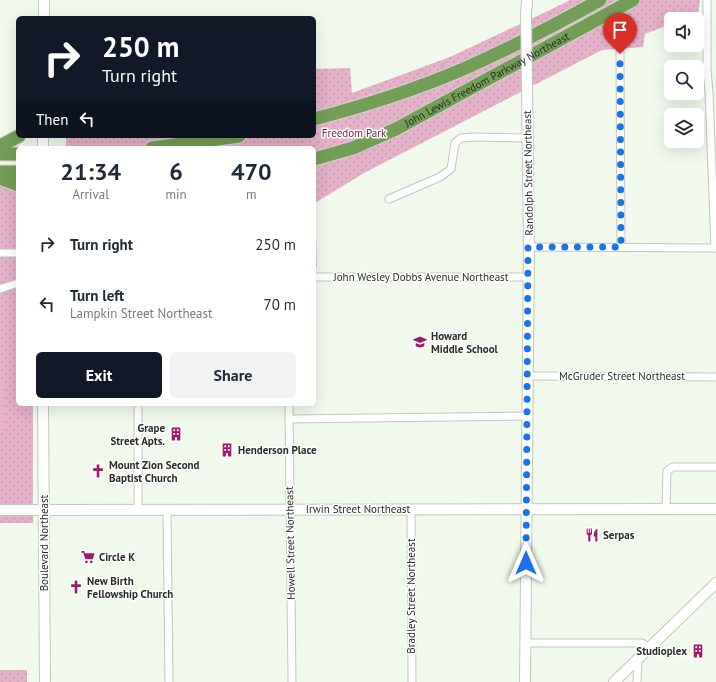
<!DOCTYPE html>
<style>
:root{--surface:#fff;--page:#f2f2f3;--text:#1f2937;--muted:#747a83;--accent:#111827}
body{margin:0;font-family:"PT Sans",sans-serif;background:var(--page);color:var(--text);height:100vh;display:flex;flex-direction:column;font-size:15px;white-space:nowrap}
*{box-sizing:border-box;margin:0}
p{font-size:13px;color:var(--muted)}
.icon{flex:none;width:22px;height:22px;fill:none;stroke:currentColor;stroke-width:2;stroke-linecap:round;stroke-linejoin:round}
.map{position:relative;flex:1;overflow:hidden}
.drawer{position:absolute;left:16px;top:146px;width:300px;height:260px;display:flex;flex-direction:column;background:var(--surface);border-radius:6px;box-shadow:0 4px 16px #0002}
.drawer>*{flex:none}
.banner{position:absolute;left:16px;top:16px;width:300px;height:122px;border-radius:6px;box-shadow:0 4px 16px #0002;background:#111827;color:#fff;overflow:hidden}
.fabs{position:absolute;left:664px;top:12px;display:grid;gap:8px}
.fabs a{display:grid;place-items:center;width:40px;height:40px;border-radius:6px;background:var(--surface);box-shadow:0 4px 16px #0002;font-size:20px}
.pin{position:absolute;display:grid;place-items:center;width:34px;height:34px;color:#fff;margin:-41px -17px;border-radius:50% 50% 50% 0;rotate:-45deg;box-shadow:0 0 4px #0007}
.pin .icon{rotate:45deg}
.me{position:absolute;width:44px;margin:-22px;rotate:0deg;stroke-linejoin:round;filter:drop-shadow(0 0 3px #0008)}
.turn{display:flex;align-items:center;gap:14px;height:84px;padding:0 20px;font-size:18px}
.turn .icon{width:52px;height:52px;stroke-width:2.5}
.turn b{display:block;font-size:28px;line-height:34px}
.then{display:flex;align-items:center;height:38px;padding:0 20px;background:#0003;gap:8px;font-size:15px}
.eta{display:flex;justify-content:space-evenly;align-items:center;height:68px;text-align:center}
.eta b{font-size:24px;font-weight:700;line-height:28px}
.cta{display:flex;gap:8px;margin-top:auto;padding:8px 20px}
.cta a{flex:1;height:46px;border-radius:6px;background:var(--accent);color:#fff;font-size:16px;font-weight:700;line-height:46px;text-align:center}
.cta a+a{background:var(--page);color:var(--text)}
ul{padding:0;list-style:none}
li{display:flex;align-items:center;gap:12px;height:60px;padding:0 20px}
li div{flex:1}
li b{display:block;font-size:15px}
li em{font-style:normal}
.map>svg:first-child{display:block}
.grass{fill:url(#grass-dots)}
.garden{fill:#e5b1c8}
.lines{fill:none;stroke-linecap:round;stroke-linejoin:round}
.street-casing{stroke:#c1c8bd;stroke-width:9}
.secondary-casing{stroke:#c1c8bd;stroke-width:12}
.highway-casing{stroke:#d4d5d4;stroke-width:15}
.street{stroke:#fff;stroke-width:7}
.secondary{stroke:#fff;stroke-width:10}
.highway{stroke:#749d55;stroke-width:13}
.secondary-bridge-casing{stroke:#c1c8bd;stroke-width:12;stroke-linecap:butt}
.secondary-bridge{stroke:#fff;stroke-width:10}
.route{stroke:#1a73e8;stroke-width:7;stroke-dasharray:0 12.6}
.labels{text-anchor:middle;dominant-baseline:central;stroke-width:3;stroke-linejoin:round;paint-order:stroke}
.street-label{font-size:11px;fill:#292c27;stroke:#fff}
.park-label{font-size:11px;fill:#6d2a4d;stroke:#fff}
.poi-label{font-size:11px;font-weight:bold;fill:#292c27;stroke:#fff;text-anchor:start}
</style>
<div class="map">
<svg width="716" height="682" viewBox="0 0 716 682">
<defs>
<pattern id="grass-dots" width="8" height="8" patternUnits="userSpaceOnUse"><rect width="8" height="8" fill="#e5b1c8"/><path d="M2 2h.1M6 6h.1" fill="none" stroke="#c498ac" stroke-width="1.8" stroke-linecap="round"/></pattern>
</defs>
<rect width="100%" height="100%" fill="#f1f8ec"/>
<g class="grass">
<path d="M570 0H700L698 13 683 19H671V24L645 34 643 47 602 50 364 173 315 203 317 267H314V148H66V136H314V69L350 68 352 93 450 57 550 10Z"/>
<path d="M18 182V404H33V523H0V183Z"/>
<path d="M27 670V682H0V670Z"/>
</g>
<rect class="garden" x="0" y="384" width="3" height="43"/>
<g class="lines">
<g class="street-casing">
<g id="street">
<path d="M707 0V71L709 92 715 248"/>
<path d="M620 53 621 247"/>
<path d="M389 199 440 177 451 169 455 143 461 138 474 137 528 138"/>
<path d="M529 247 716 248"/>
<path d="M0 253H18"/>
<path d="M314 277H528"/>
<path d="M0 289 18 283"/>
<path d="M528 376 716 377"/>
<path d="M289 404 292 682"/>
<path d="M138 409V510"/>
<path d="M289 419 527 416"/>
<path d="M411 509 412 682"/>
<path d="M666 509 667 471 673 467H716"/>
<path d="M167 510 169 682"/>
<path d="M526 643H642L649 648"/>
<path d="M637 682 638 659"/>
</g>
</g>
<g class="secondary-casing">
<g id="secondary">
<path d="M526 15 527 0"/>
<path d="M44 18V0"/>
<path d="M43 148V136"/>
<path d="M43 404 45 682"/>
<path d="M0 510 716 509"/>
<path d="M525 682 529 247 527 89"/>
<path d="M614 682 716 583"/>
</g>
</g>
<g class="highway-casing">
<g id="highway">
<path d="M314 119C364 106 414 90 461 70 509 49 555 25 600 0"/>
<path d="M0 146 19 136"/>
<path d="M152 148 239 136"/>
<path d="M0 154H18"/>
<path id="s1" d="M314 159 353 148 396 129 633 0"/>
<path d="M0 172H18"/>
<path d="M0 178 18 185"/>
</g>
</g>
<use href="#street" class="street"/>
<use href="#secondary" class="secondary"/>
<use href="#highway" class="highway"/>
<g class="secondary-bridge-casing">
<path id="secondary-bridge" d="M526 15 527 89"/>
</g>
<use href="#secondary-bridge" class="secondary-bridge"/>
</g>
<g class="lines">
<path class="route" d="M526 563 528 247H621L620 54"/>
</g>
<defs>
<g id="school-bare" transform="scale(1.08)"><path d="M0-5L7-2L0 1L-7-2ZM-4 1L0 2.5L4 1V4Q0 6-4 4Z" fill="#9e1969" stroke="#fff" stroke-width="2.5" paint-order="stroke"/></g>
<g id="building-bare" transform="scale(1.08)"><path d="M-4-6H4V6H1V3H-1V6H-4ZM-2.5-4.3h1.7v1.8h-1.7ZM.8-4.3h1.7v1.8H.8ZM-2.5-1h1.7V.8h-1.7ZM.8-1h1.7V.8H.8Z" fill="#9e1969" stroke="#fff" stroke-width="2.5" paint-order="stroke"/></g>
<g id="church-bare" transform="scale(1.08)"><path d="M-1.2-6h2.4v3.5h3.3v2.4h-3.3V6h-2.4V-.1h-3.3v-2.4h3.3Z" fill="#9e1969" stroke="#fff" stroke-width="2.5" paint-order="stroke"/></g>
<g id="restaurant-bare" transform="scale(1.08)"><path d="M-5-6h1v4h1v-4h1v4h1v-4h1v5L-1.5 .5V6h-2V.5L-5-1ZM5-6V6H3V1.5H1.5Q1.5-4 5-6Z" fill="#9e1969" stroke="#fff" stroke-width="2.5" paint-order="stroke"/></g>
<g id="supermarket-bare" transform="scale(1.08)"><path d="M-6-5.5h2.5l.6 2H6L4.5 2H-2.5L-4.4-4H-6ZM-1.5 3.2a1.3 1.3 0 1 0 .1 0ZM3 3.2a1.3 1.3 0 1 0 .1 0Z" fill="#9e1969" stroke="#fff" stroke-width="2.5" paint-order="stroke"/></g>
</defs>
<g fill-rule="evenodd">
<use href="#school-bare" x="420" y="342"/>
<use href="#building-bare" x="176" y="434"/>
<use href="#building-bare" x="227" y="450"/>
<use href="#church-bare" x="98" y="471"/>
<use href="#restaurant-bare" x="592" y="535"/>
<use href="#supermarket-bare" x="88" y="557"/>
<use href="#church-bare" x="76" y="587"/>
<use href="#building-bare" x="698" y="651"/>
</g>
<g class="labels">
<g class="street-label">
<text stroke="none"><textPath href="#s1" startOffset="191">John Lewis Freedom Parkway Northeast</textPath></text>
<text transform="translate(528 173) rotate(-91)">Randolph Street Northeast</text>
<text x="421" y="277">John Wesley Dobbs Avenue Northeast</text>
<text x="622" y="376">McGruder Street Northeast</text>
<text x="358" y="509">Irwin Street Northeast</text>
<text transform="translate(44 543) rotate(-90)">Boulevard Northeast</text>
<text transform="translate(290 543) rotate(-91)">Howell Street Northeast</text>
<text transform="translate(411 596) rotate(-90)">Bradley Street Northeast</text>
</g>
<g class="park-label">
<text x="354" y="133">Freedom Park</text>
</g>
<g class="poi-label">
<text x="431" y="336">Howard<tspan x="431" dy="13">Middle School</tspan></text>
<text x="165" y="428" text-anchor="end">Grape<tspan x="165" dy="13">Street Apts.</tspan></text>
<text x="238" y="450">Henderson Place</text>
<text x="109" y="465">Mount Zion Second<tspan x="109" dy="13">Baptist Church</tspan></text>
<text x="603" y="535">Serpas</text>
<text x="99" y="557">Circle K</text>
<text x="87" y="581">New Birth<tspan x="87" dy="13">Fellowship Church</tspan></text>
<text x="687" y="651" text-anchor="end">Studioplex</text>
</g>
</g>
</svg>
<div class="fabs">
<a><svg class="icon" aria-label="sound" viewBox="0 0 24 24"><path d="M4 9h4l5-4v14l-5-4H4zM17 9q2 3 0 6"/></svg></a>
<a><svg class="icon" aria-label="search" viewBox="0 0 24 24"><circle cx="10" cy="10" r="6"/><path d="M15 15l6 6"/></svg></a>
<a><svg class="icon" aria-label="layers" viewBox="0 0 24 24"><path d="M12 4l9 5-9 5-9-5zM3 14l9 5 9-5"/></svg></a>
</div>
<div class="pin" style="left:620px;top:54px;background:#d93025"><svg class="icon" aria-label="arrive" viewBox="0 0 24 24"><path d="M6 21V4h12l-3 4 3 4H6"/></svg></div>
<svg class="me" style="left:526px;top:563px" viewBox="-20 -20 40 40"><path d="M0-17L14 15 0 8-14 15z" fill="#1a73e8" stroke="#fff" stroke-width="4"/></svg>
<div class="banner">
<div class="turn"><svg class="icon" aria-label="right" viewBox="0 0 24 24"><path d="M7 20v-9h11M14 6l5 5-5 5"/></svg><div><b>250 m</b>Turn right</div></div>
<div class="then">Then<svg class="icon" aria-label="left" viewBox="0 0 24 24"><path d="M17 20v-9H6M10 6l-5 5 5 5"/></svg></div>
</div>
<section class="drawer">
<div class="eta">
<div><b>21:34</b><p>Arrival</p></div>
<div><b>6</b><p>min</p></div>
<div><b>470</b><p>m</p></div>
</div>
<ul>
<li><svg class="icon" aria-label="right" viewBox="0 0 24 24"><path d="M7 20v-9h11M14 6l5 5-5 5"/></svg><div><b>Turn right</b></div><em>250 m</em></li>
<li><svg class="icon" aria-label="left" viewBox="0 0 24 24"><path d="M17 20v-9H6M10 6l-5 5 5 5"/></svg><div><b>Turn left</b><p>Lampkin Street Northeast</p></div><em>70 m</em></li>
</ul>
<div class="cta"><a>Exit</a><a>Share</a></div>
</section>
</div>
